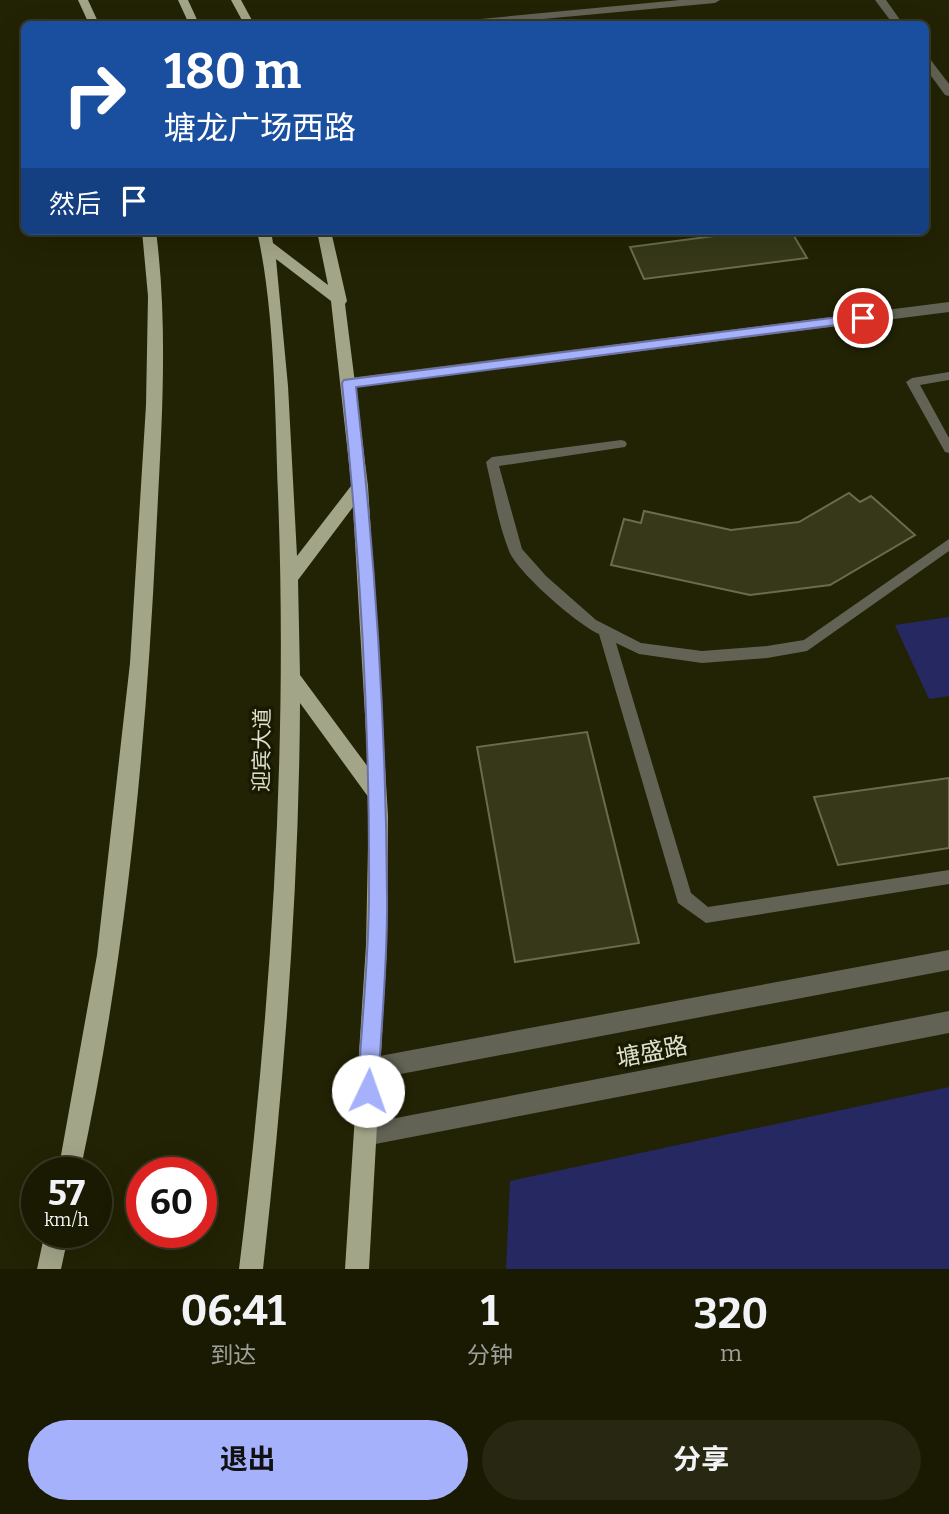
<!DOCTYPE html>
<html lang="zh">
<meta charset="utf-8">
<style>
:root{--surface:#1a1a03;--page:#272712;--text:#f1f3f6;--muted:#9fa19a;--line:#383825;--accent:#a6b1fc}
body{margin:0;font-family:Bitter,"Noto Sans SC",serif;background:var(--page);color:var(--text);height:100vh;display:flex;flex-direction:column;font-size:26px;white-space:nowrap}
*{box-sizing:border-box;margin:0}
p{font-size:23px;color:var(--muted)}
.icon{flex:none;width:38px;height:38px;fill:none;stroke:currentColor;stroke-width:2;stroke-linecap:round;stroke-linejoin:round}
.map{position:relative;height:1269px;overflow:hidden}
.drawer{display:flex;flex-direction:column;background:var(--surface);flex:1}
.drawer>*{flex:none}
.hud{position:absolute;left:21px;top:21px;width:908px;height:214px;border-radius:10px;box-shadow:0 7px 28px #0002,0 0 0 2px var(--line);background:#1a4fa0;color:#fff;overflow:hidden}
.speed{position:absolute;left:21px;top:1157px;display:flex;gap:14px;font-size:35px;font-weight:700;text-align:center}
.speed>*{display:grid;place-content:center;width:91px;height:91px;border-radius:50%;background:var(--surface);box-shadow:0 7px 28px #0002,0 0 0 2px var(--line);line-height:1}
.speed small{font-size:18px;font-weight:400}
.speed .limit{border:10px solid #d22;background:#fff;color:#111}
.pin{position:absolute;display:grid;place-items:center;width:60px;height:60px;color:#fff;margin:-30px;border:4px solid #fff;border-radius:50%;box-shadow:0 2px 7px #0007}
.me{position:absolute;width:77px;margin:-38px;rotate:3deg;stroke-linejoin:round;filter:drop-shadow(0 0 5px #0008)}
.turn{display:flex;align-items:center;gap:24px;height:147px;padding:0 28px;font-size:32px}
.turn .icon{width:91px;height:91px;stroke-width:2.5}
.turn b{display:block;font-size:49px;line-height:60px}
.then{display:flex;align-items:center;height:66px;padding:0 28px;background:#0003;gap:14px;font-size:26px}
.eta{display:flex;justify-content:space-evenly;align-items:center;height:119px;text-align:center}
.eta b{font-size:42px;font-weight:700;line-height:49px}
.cta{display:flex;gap:14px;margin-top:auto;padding:14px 28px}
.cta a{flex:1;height:80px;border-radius:42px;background:var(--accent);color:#111;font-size:28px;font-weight:700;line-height:80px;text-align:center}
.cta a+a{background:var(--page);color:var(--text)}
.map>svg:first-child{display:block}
.green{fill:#262862}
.building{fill:#363819;stroke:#6a6c4c;stroke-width:2}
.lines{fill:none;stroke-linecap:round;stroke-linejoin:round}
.lane{fill:#626355;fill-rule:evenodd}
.street{fill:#626355;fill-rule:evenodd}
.primary{fill:#a3a588;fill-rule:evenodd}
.route{fill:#a6b1fc;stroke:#6c73a4;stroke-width:2}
.labels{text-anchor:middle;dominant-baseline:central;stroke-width:7;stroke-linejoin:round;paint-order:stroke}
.street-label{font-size:21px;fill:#dfe1cf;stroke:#191a00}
.near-street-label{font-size:24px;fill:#dfe1cf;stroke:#191a00}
</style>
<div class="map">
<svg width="949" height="1269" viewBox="0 0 949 1269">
<rect width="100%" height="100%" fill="#222304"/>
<g class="green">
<path d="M949 617V696L929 699 895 625Z"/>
<path d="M949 1087V1269H506L510 1181Z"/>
</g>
<g class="building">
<path d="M735 231H791L807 258 644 279 630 247 737 233Z"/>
<path d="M849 493 860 502 871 496 915 535 830 585 750 595 611 565 624 519 641 523 644 511 731 530 799 522Z"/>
<path d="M587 732 639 943 515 962 477 747Z"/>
<path d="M949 778V848L838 865 814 797Z"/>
</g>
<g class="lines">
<g class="lane">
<path d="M949 372V380L920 385 949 438V453L945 452 906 382 912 378Z"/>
<path d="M621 440 625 441 627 444 625 447 499 466 522 549 546 576 596 620 641 643 702 651 767 646 804 640 949 539V551L807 651 767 658 702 663 639 654 616 643 691 893 708 907 949 870V884L706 923 678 903 599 634C577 624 518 573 509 551 498 523 493 491 486 462L492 457Z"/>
</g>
<g class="street">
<path d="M680 0H720L715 3 489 24H453L459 21Z"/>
<path d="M875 0H886L903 24H893Z"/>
<path d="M926 58 930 59 949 84V96L945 95 926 69Z"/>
<path d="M949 302V312L349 388 342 383 349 378Z"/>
<path d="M949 950V970L369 1080 361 1077 358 1069 361 1061 369 1058Z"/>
<path d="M949 1011V1033L365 1146 357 1143 354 1135 357 1127 365 1124Z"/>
</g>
<g class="primary">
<path d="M78 0H88L99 24H89Z"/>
<path d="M178 0H188L199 24H189Z"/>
<path d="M231 0H241L254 24H244Z"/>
<path d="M142 231H156C169 332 161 436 156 537 146 749 125 965 80 1172H58L97 955 130 663 146 405 148 296Z"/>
<path d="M257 231H271L273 243 328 285 317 231H331L347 301 345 304 368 486 388 816 387 945 369 1269H345L366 945 369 798 300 703C299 893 284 1081 263 1269H239C271 1011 288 753 278 494 275 412 275 311 257 231ZM276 259 331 301 351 482V486L297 556 288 386ZM353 507 368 767 300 675 298 580Z"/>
<path d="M45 1232H69L61 1269H37Z"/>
</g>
</g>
<path class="route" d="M863 314 867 315V321L356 387C375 555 386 725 387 895 388 960 381 1026 378 1091L375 1098 368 1101 361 1098 358 1091C361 1026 369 960 369 895 370 724 360 553 342 383L344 380Z"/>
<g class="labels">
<g class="street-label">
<text transform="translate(262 750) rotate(-89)">迎宾大道</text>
</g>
<g class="near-street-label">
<text transform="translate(652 1052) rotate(-11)">塘盛路</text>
</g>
</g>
</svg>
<div class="speed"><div>57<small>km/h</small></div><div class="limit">60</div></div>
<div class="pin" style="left:863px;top:318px;background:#d93025"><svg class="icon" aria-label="arrive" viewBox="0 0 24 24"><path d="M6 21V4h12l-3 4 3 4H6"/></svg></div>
<svg class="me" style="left:368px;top:1091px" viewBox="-20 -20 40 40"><circle r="19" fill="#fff"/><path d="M0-13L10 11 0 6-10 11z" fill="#a6b1fc"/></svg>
<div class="hud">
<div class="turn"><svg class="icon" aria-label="right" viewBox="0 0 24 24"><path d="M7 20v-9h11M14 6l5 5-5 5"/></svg><div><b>180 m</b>塘龙广场西路</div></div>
<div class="then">然后<svg class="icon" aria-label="arrive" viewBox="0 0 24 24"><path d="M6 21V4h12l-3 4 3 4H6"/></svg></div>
</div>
</div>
<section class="drawer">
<div class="eta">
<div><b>06:41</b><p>到达</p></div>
<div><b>1</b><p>分钟</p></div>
<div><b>320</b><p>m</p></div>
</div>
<div class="cta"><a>退出</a><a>分享</a></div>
</section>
